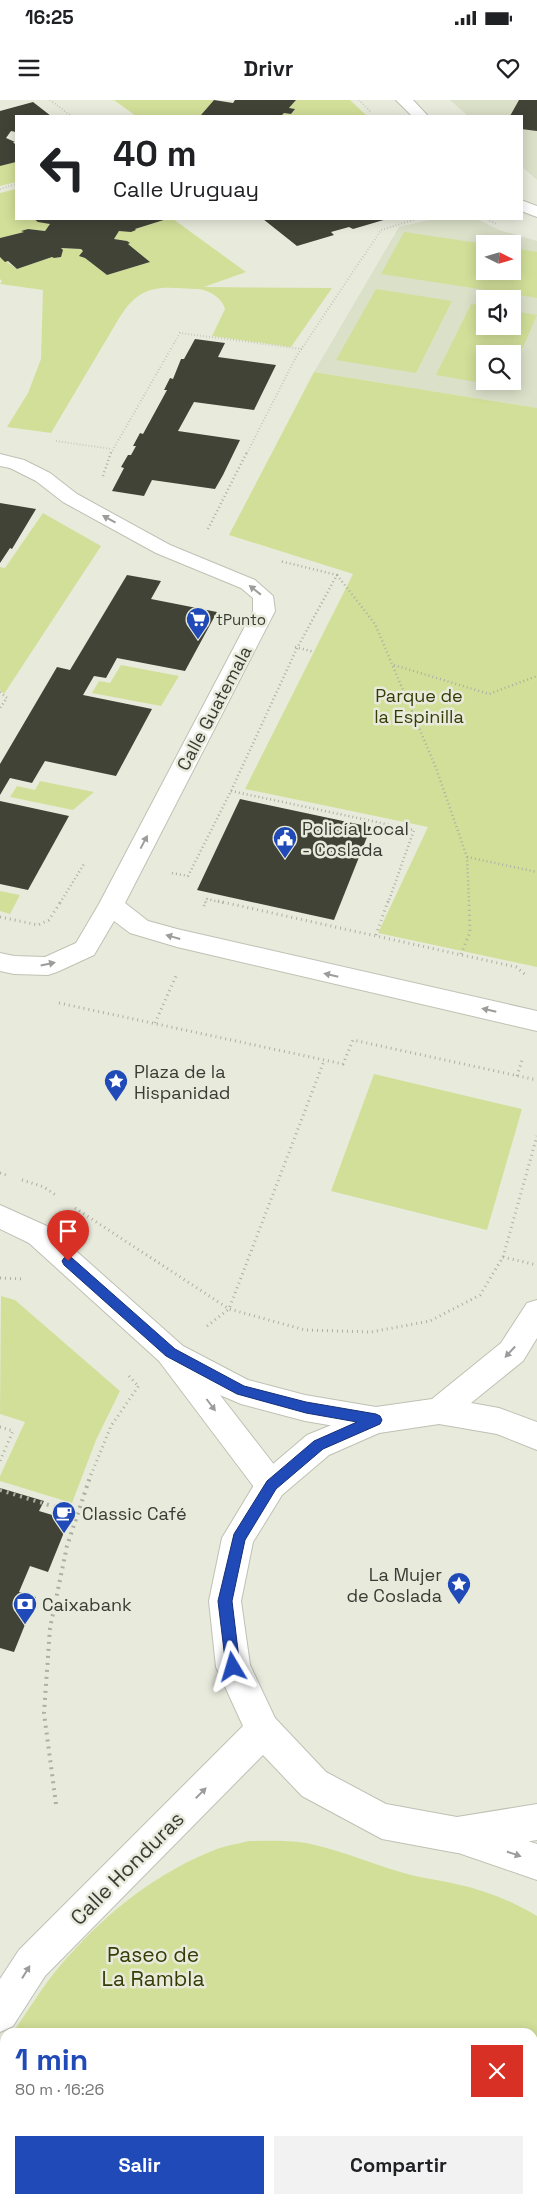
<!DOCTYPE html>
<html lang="es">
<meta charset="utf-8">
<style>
:root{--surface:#fff;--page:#f2f2f2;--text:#202124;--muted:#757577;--accent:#204ab7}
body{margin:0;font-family:"Space Grotesk",sans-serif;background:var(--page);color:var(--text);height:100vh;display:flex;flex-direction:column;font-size:19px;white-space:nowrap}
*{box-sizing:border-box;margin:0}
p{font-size:16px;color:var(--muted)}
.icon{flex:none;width:28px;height:28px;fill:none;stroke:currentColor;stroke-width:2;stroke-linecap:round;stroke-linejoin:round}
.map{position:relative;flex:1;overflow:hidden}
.panel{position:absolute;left:0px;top:1928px;width:538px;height:176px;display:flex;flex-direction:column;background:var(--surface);border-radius:15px 15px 0 0;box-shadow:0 2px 12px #0003}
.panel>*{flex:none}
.top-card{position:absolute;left:15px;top:15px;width:508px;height:105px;border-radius:0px;box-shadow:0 2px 12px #0003;background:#fff;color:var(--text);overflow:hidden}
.needle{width:32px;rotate:95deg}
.fabs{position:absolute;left:476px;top:135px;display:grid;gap:10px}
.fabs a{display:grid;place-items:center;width:45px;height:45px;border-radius:0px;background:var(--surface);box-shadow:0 2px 12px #0003;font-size:25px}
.pin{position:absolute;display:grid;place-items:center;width:42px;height:42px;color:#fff;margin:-51px -21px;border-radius:50% 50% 50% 0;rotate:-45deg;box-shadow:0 0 5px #0007}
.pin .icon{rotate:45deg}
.me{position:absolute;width:55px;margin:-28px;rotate:353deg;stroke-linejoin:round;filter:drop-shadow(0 0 4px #0008)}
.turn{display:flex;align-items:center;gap:18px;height:105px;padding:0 15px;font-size:22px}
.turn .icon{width:65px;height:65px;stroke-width:2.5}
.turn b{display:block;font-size:35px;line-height:42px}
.round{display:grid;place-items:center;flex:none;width:52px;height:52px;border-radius:0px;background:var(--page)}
.overview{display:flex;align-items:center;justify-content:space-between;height:85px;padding:0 15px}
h1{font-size:30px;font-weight:700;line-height:38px;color:var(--accent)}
.action{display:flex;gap:10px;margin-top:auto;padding:10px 15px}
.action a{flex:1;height:58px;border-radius:0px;background:var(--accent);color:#fff;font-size:20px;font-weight:700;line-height:58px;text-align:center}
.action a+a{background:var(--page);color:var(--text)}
.status{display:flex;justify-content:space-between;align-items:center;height:35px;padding:0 25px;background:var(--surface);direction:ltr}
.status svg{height:14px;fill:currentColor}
header{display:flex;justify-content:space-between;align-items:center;height:65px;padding:0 15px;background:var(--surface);font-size:22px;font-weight:700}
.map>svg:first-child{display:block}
.built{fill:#dbe0c9;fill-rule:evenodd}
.green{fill:#d2df99}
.building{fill:#414337}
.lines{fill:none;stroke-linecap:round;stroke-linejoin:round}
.pedestrian-casing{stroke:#bec1b3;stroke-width:2}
.minor-casing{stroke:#bec1b3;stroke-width:2}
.tertiary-casing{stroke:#bec1b3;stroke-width:2}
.secondary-casing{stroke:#bec1b3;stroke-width:2}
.path-far3{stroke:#adafa3;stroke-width:2;stroke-dasharray:0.5 2.5;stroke-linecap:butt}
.path-far2{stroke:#adafa3;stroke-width:2.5;stroke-dasharray:1 3;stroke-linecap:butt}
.path-far1{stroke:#adafa3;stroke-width:3;stroke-dasharray:1 4;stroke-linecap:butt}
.path{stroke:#adafa3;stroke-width:4;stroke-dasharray:2 5;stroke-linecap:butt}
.pedestrian{fill:#fff;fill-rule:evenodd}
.minor{fill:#fff;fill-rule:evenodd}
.tertiary{fill:#fff;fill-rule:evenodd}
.secondary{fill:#fff;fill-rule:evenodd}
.oneway{fill:#9c9d9a}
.route{fill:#204ab7;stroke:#153077}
.labels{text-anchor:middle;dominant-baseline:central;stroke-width:5;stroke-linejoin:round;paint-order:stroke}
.far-poi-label{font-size:15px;fill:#3a3b35;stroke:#e8ebdc;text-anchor:start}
.park-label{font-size:18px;fill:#363c04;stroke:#e8ebdc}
.street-label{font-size:18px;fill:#3a3b35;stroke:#e8ebdc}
.poi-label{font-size:18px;fill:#3a3b35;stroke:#e8ebdc;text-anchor:start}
.near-street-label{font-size:21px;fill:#3a3b35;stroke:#e8ebdc}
.near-park-label{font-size:21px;fill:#363c04;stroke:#e8ebdc}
</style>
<div class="status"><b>16:25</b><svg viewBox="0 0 49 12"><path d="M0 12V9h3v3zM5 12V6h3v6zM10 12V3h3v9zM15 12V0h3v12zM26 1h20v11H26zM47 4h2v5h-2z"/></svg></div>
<header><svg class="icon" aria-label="menu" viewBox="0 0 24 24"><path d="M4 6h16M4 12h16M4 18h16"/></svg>Drivr<svg class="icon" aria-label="heart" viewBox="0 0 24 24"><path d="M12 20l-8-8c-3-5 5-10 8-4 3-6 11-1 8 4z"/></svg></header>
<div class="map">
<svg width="537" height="2103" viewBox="0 0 537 2103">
<rect width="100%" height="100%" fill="#e8ebdc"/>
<g class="built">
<path d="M450 0H537V80L521 66V16H468Z"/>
<path d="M434 119H477L499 130 537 141V308L314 272 399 127ZM485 144H512V171H485ZM485 199H512V226H485ZM485 254H512V281H485Z"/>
</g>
<g class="green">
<path d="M114 0H214L201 15 206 16H136Z"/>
<path d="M296 0H350L367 16H281L284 13 291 14 295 9 289 8Z"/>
<path d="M16 62V82L0 86V66Z"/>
<path d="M16 89V119H35L50 124 45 131 28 129 22 131 24 132 0 138V93Z"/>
<path d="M168 119H173L246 172 204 187 332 188 291 247 212 236 225 209C222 197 207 189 196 189 177 189 158 184 140 195 123 205 113 231 102 247 85 276 68 304 51 333L7 327 28 293 41 259 43 190 0 184 2 181 0 179V157L17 169 52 157 55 158 60 157 63 150 61 148 81 149 83 151 80 156 85 158 107 175 150 162 128 144 130 143 127 141 114 139 119 131 136 130 135 129Z"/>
<path d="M404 132 485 144V171H512L513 148 537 152V198L381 174Z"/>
<path d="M376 189 452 201 416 273 336 260Z"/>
<path d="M471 204 485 206V226H512L513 211 537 215 513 270 512 254H485V281H508L505 287 436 275Z"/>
<path d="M314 272 537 308V867L378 833 428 727 245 689 353 474 229 435Z"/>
<path d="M43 413 101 446 4 594 0 590V467L5 468Z"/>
<path d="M121 565 179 576 161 606 92 593 99 581 110 583Z"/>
<path d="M40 681 94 692 73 710 10 697 17 686 35 690Z"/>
<path d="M0 791 20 795 10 814 0 811Z"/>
<path d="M374 974 522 1009 487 1130 331 1091Z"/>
<path d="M1 1196 15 1200 120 1291 96 1340 72 1403 0 1381V1376L25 1322 0 1314Z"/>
<path d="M249 1741C267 1741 287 1740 306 1743 342 1750 376 1766 411 1775 426 1779 441 1780 456 1784 485 1790 512 1801 537 1816V2103H0V1951L5 1944V2099H532V1932H13C28 1911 42 1887 59 1867 103 1816 149 1777 212 1751 223 1746 237 1744 249 1741Z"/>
</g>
<g class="building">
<path d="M214 0 233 3 235 0H296L289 8 295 9 291 14 284 13 281 16 201 15Z"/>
<path d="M519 0H537V31L521 29V16H510Z"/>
<path d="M33 2 51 16H16V32L11 31 6 38 15 42H13L16 45V62L0 66V11Z"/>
<path d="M34 119H167L135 129 136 130 131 132 119 131 114 139 127 141 130 143 128 144 150 162 107 175 85 158 79 156 83 151 81 149 61 148 63 150 61 157 54 158 52 157 17 169 8 161 5 162 0 157V138L24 132 21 131 28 129 45 131 50 124 38 122Z"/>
<path d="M263 119H387L353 129 349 127 331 132 334 135 297 146Z"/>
<path d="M195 239 225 243 218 257 276 265 254 310 194 302 178 331 240 340 223 375 215 389 152 380 144 396 112 391 124 368 121 367 128 355H131L136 346H133L140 333 143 334 167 290H164L170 278 173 279 181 259H184Z"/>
<path d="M0 403 36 409 12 449 10 448 0 463Z"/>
<path d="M127 475 161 481 151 499 217 512 185 571 117 558 106 578 94 576 83 595 152 609 116 676 45 661 32 683 10 678 0 695V664L57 567 70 570Z"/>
<path d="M240 699 371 727 334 820 197 790Z"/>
<path d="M0 701 69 716 28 790 0 784Z"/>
<path d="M0 1388 44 1401 39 1411 69 1420 48 1472 30 1466 19 1492 36 1497 14 1552 0 1548Z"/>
</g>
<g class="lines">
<g class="pedestrian-casing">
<g id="pedestrian">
<path d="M137 2099H177L175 2103H135Z"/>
<path d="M257 2099H303L305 2103H259Z"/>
</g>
</g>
<g class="minor-casing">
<g id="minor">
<path d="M396 0H413L428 16H412Z"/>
<path d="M521 100 537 106V117L521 111Z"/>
<path d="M0 354 24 360 50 373 77 394 170 445 255 480 273 496 275 511 125 803 148 821 177 829 537 911V931L177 847 130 833 114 821 94 855 57 872 48 875 14 874 0 871V853L14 856 45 857 76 843 99 804 253 511V498L241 488 156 453 63 402 36 381 10 368 0 366Z"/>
<path d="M0 1105 49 1127 183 1246 248 1280 305 1295 376 1307 387 1310 391 1320 387 1330 376 1333 305 1321 241 1304 220 1295 282 1375 287 1385 282 1395 271 1399 260 1395 159 1261 29 1143 0 1129Z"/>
</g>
</g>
<g class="tertiary-casing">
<path id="tertiary" d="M537 1200V1238L523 1261 471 1303 499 1308 537 1322V1350L497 1334 439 1324 379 1333 329 1355 282 1395 253 1442 241 1501 250 1565 275 1618 326 1672 386 1704 457 1717 537 1704V1740L457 1753 382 1739 302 1696 263 1655 45 1876 13 1926 0 1932V1879L19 1850 243 1626 216 1567 209 1501 222 1438 260 1375 307 1335 376 1307 432 1299 501 1243 527 1203Z"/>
</g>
<g class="secondary-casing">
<path id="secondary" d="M457 1717 537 1744V1780L444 1748 439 1735 444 1722Z"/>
</g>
<g class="path-far3">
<path d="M50 0 71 16"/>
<path d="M359 0 371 12"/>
<path d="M0 89 16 84"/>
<path d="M487 119 496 124"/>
<path d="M56 341 112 349"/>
<path d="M111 353 180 233 302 249"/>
<path d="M247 353 296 257 381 130 416 119"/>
</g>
<g class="path-far2">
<path d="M103 376 111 352"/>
<path d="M208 429 247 352"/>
<path d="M337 475 375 524 436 668 467 757 469 803"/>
<path d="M295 547 314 552"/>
<path d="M394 565 489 594 537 576"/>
<path d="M0 592 7 598 0 608"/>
<path d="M231 691 414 730 388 803"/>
<path d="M467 757 537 772"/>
<path d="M172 773 188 776 231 691 297 548 337 475 280 461"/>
<path d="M60 803 84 764"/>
<path d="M205 803 207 799 224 803"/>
</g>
<g class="path-far1">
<path d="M218 801 516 867 527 876"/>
<path d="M204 806 206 801"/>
<path d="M0 817 38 825 49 820 61 801"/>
<path d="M376 835 388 801"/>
<path d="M461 854 470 832 469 801"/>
<path d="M59 903 343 964 353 940 537 980"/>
<path d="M155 923 176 876"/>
<path d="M517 976 523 957"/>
<path d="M0 1073 9 1076"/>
<path d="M22 1080 44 1087 57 1096"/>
<path d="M75 1108 229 1209 305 1230 371 1232 430 1221 480 1195 503 1157 537 1036"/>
<path d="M503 1157 537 1165"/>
<path d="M0 1178 24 1179"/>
<path d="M207 1226 229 1209 324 961"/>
<path d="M129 1276 138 1286"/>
<path d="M0 1327 13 1331 0 1361"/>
<path d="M91 1375 111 1326 140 1284"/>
</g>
<g class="path">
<path d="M0 1390 78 1414"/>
<path d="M56 1704 44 1613 50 1528 67 1446 91 1374"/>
</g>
<use href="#pedestrian" class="pedestrian"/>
<use href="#minor" class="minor"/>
<use href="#tertiary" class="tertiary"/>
<use href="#secondary" class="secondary"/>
</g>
<defs><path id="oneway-solid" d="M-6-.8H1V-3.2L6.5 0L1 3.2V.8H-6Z" transform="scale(1.25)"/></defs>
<g class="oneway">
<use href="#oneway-solid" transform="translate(109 419) rotate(-151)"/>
<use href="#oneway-solid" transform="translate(255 490) rotate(-142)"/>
<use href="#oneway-solid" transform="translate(144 742) rotate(-62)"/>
<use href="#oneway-solid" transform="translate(173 837) rotate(-164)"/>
<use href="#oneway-solid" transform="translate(48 864) rotate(-12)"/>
<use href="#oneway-solid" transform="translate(331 875) rotate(-167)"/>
<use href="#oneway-solid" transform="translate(489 910) rotate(-167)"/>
<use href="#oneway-solid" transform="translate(510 1252) rotate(133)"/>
<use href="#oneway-solid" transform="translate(211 1305) rotate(53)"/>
<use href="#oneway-solid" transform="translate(201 1693) rotate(-45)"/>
<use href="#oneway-solid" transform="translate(514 1754) rotate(19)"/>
<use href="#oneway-solid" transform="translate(26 1872) rotate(-58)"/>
</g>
<path class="route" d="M68 1156 72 1158 175 1249 244 1286 306 1302 376 1314 380 1316 382 1320 380 1324 323 1349 276 1389 245 1440 232 1501 240 1567 238 1572 233 1574 228 1572 226 1567 218 1501 234 1434 267 1381 314 1341 357 1322 306 1313 237 1294 166 1256 64 1165 62 1161 64 1158Z"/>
<defs>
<g id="supermarket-pin" transform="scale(1.25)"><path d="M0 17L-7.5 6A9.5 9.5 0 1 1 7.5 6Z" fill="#204ab7" stroke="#e8ebdc"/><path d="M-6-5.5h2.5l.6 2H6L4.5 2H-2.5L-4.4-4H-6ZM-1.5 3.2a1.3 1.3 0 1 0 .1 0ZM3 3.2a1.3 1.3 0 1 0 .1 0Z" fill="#fff"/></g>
<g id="civic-pin" transform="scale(1.25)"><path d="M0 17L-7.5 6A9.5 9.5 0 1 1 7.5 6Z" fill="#204ab7" stroke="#e8ebdc"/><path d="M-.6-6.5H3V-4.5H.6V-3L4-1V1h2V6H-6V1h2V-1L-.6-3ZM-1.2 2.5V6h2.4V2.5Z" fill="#fff"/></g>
<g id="sight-pin" transform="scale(1.25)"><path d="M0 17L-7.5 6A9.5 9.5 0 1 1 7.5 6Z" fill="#204ab7" stroke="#e8ebdc"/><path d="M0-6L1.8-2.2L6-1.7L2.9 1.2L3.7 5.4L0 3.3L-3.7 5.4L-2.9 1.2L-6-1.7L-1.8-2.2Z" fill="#fff"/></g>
<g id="cafe-pin" transform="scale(1.25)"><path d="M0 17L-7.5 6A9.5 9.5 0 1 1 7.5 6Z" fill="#204ab7" stroke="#e8ebdc"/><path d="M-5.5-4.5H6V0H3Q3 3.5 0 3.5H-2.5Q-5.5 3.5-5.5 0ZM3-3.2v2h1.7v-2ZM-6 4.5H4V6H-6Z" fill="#fff"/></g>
<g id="bank-pin" transform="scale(1.25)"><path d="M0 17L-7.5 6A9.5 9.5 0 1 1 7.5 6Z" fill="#204ab7" stroke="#e8ebdc"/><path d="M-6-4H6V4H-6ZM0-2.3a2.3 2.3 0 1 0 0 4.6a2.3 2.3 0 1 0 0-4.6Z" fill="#fff"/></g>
</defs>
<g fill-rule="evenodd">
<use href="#supermarket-pin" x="198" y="519"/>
<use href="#civic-pin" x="285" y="738"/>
<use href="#sight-pin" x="116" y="981"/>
<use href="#cafe-pin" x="64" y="1413"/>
<use href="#sight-pin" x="459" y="1484"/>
<use href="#bank-pin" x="25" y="1504"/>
</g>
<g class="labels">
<g class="far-poi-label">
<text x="216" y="519">tPunto</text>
</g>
<g class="park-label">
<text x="419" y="595">Parque de<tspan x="419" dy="21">la Espinilla</tspan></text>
</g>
<g class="street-label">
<text transform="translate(214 608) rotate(-62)">Calle Guatemala</text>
</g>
<g class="poi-label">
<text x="302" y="728">Policía Local<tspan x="302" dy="21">- Coslada</tspan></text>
<text x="134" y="971">Plaza de la<tspan x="134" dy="21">Hispanidad</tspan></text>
<text x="82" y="1413">Classic Café</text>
<text x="442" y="1474" text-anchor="end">La Mujer<tspan x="442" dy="21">de Coslada</tspan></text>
<text x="42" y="1504">Caixabank</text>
</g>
<g class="near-street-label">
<text transform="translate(127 1768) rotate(-45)">Calle Honduras</text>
</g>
<g class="near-park-label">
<text x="153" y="1854">Paseo de<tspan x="153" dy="24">La Rambla</tspan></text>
</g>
</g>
</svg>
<div class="fabs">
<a><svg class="needle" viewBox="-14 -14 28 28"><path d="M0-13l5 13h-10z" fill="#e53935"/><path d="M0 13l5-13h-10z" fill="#757577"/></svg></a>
<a><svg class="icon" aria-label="sound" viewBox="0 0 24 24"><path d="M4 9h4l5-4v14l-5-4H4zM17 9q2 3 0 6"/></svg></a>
<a><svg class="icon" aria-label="search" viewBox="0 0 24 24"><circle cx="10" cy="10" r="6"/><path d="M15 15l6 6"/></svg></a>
</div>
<div class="pin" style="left:68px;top:1161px;background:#d93025"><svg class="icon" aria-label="arrive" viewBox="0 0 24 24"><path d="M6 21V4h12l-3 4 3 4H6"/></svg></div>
<svg class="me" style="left:233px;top:1567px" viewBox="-20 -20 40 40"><path d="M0-17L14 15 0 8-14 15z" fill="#204ab7" stroke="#fff" stroke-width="4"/></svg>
<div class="top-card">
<div class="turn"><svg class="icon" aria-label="left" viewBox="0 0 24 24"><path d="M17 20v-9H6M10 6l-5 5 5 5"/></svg><div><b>40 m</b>Calle Uruguay</div></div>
</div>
<section class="panel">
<div class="overview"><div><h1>1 min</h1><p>80 m · 16:26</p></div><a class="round" style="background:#d93025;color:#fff"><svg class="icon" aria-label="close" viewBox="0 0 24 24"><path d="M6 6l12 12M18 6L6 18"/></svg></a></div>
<div class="action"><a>Salir</a><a>Compartir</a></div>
</section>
</div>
